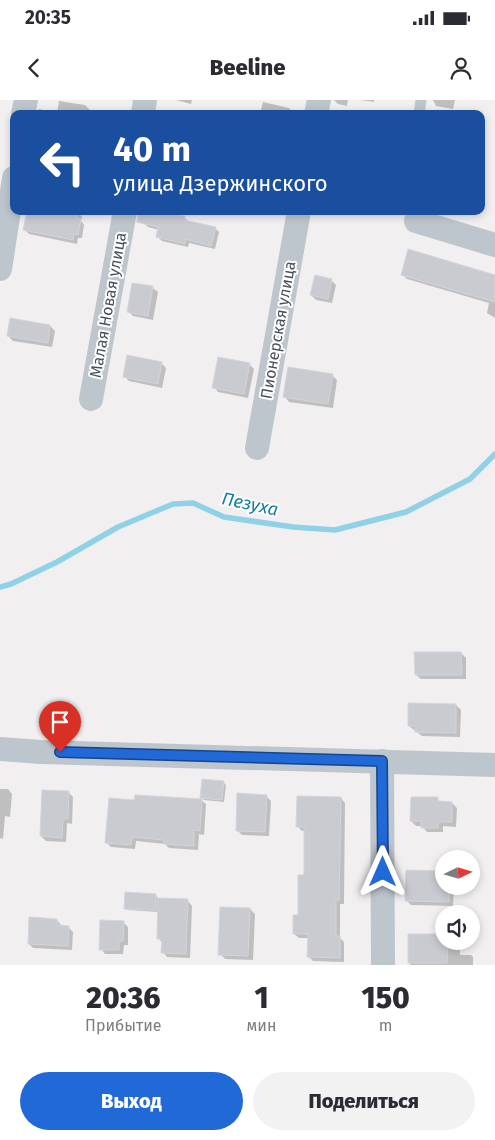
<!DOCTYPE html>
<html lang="ru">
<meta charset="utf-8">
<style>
:root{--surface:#fff;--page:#f2f2f3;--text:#2b2b33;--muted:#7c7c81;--accent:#2269d8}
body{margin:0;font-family:"Fira Sans",sans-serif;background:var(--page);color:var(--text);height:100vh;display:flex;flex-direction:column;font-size:19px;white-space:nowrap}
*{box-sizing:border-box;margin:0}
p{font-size:16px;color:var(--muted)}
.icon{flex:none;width:28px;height:28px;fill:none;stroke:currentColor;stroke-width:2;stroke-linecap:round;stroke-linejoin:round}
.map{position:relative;height:865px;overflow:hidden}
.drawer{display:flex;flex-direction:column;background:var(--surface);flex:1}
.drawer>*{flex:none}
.guide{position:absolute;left:10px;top:10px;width:475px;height:105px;border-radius:10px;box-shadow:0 2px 8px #0003;background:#1a4fa0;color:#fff;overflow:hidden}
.needle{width:32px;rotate:85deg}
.fabs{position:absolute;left:435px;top:750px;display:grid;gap:10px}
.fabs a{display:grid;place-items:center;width:45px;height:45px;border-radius:50%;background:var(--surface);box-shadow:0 2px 8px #0003;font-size:25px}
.pin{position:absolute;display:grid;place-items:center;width:42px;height:42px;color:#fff;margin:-51px -21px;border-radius:50% 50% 50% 0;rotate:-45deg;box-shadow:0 0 5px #0007}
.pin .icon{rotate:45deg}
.me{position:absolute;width:55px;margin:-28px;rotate:0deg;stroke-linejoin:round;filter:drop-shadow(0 0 4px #0008)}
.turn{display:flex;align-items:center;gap:18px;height:105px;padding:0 20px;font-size:22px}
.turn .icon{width:65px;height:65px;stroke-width:2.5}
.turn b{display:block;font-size:35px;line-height:42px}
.eta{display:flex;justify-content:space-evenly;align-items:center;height:85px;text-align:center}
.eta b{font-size:30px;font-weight:800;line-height:35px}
.button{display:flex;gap:10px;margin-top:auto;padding:10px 20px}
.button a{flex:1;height:58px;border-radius:30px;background:var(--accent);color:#fff;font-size:20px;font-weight:800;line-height:58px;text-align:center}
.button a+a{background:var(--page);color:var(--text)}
.status{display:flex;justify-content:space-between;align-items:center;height:35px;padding:0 25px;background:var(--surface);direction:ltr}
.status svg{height:14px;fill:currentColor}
header{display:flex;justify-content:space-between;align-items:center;height:65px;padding:0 20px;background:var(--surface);font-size:22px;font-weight:800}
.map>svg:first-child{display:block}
.shadow{fill:#0003}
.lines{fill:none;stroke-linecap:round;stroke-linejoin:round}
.stream{stroke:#8fd1e7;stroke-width:5.5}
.building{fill:#c9cbd1;stroke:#d3d5da}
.service{stroke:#bec6cd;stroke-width:11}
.minor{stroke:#bec6cd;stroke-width:24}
.route-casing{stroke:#16448c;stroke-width:12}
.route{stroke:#2269d8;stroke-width:9}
.labels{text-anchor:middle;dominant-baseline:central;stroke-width:4;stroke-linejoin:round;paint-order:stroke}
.street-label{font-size:16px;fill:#48515b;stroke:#fff}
.water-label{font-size:18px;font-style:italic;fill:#137ea3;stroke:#fff}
</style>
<div class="status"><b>20:35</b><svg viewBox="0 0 49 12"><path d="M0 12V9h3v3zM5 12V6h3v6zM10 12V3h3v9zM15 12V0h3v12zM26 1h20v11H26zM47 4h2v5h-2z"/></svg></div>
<header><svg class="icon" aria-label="back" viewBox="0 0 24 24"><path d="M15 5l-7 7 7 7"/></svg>Beeline<svg class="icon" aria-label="person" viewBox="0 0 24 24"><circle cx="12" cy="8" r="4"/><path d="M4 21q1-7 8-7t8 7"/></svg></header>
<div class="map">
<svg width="495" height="865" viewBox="0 0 495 865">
<rect width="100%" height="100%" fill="#f1efef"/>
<g class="shadow">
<path d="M176 0H192L191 4Z"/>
<path d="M334 0H348L347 6 338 4Z"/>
<path d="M361 0H374V2Z"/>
<path d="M433 0H455L453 9 436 6Z"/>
<path d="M59 1 85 5 90 10V14H38L39 9 57 13Z"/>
<path d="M263 2 289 8 293 14H260Z"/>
<path d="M78 112 82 117 81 121 84 125 82 138H78L77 144 29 134 25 130Z"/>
<path d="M184 117 188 121 215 128 219 132 215 149 189 143 188 147 162 141 158 137 159 130 148 127 144 123Z"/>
<path d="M402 174 495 176V218L487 213 489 203 407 179Z"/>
<path d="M331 180 336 185 332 203 316 200 311 195Z"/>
<path d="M133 184 153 188 158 192 153 220 133 216 128 211Z"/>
<path d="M50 226 55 231 52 247 13 241 8 236Z"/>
<path d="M161 263 166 268 162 288 129 281 124 276Z"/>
<path d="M249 264 254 269 248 298 218 292 214 287Z"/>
<path d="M332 275 337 280 333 308 289 302 285 297Z"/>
<path d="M461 553 466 558V579H421L416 575Z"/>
<path d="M456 605 461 610 460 637 422 636 409 626Z"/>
<path d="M223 682 226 685 224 702 204 700 202 698Z"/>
<path d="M0 689H8L12 694 10 717 5 716 3 739 0 738Z"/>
<path d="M68 692 73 697 72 724 67 723 66 742 46 741 41 736Z"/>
<path d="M266 696 271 701 269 736 242 735 237 730Z"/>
<path d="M341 698 345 703 344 804H340V838L344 842V862L313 861 309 857V838H299L294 834 299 816 305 776V731H302L298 727Z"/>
<path d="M437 698 441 703H452L457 708 456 727 443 726V732H427L422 726H416L411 721Z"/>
<path d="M201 700 206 704 204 735 199 734 198 750 169 748 165 744 136 741 135 749 111 747 106 742 136 702Z"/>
<path d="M444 786H454L453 806 411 805 406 800Z"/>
<path d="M156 795 158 799 188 801 192 806 190 858 167 857 163 852V843L158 838 159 812 128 810 125 808Z"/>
<path d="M250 809 255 814 253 860 225 859 220 854Z"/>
<path d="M57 820 61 825V827H68L73 832 72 850 33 848 29 844Z"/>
<path d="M123 822 128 827V845H124L123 854H105L101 849Z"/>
<path d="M409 835H444V841H460V855H471L473 857V865H411L409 863Z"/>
</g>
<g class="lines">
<path class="stream" d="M0 487 11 484 57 462 118 427 173 404 193 403 224 417 293 427 335 430 406 412 470 379 495 354"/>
</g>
<g class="building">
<path d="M27 111H78L77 118 81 119 78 135 74 134 73 140 23 130Z"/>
<path d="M138 111H164L185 116 184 120 216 127 211 146 185 139V144L156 137 158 127 137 122Z"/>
<path d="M408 149 495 175V202L401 175Z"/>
<path d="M315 175 332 179 328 199 310 195Z"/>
<path d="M132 183 153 186 148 216 127 212Z"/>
<path d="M10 218 50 225 48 243 7 236Z"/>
<path d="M127 255 162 262 158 284 123 277Z"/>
<path d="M218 257 250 263 244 294 212 288Z"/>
<path d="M288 267 333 274 328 304 283 297Z"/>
<path d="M414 552H461L462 575H415Z"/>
<path d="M408 603 456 604V633L415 632V626H408Z"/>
<path d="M202 679 224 681 222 700 200 698Z"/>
<path d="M42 690 69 691 68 719H63L62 738 40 736Z"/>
<path d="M237 693 267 695 265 732 236 731Z"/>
<path d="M135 695 202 699 200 731 194 730V746L164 744V740L132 737 131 745 105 743 109 698 134 700Z"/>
<path d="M297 696 341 697 339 800H336V836H340V858L307 857 308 834H293V815H298V775H304V727H296Z"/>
<path d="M411 697H438V701L452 702V722H438V728H421V721H410Z"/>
<path d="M406 770 444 771V786H449V802L405 801Z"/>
<path d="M125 792 156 794V810L124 809Z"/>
<path d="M158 798 188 799 186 854 161 853 162 839H157Z"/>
<path d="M220 807 250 808 248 856 218 855Z"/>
<path d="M29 817 57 819V825L69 826 68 846 28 844Z"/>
<path d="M100 820 124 821 123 841H119V850H99Z"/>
<path d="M408 834H436V838H444V841H448L447 863H408Z"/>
</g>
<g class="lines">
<path class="service" d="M419 14 421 0"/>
<g class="minor">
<path d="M23 14 26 0"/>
<path d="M143 14 145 0"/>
<path d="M316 14 319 0"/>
<path d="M416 121 495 145"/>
<path d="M0 169 14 78"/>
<path d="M91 299 125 111"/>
<path d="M257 348 299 111"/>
<path d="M0 649 41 652 495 665"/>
<path d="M382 661 383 865"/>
</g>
</g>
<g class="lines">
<g class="route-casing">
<path id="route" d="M60 652 382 661 383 772"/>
</g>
<use href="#route" class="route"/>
</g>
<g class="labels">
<g class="street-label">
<text transform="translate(108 205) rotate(-80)">Малая Новая улица</text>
<text transform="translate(278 230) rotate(-80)">Пионерская улица</text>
</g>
<g class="water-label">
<text transform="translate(250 404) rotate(12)">Пезуха</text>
</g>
</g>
</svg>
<div class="fabs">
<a><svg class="needle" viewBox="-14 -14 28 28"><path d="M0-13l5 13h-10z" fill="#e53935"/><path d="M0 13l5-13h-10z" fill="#7c7c81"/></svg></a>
<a><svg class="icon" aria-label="sound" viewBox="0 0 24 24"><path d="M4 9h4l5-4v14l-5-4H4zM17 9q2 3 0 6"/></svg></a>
</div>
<div class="pin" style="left:60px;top:652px;background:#d93025"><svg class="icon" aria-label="arrive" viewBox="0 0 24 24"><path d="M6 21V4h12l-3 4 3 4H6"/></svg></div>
<svg class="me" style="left:383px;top:772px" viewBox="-20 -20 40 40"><path d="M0-17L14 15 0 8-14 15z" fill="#2269d8" stroke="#fff" stroke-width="4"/></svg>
<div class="guide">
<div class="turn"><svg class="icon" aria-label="left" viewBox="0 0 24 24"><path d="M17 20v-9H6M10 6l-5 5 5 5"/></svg><div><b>40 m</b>улица Дзержинского</div></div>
</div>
</div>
<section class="drawer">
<div class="eta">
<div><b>20:36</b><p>Прибытие</p></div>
<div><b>1</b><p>мин</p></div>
<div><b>150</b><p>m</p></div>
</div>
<div class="button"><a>Выход</a><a>Поделиться</a></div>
</section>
